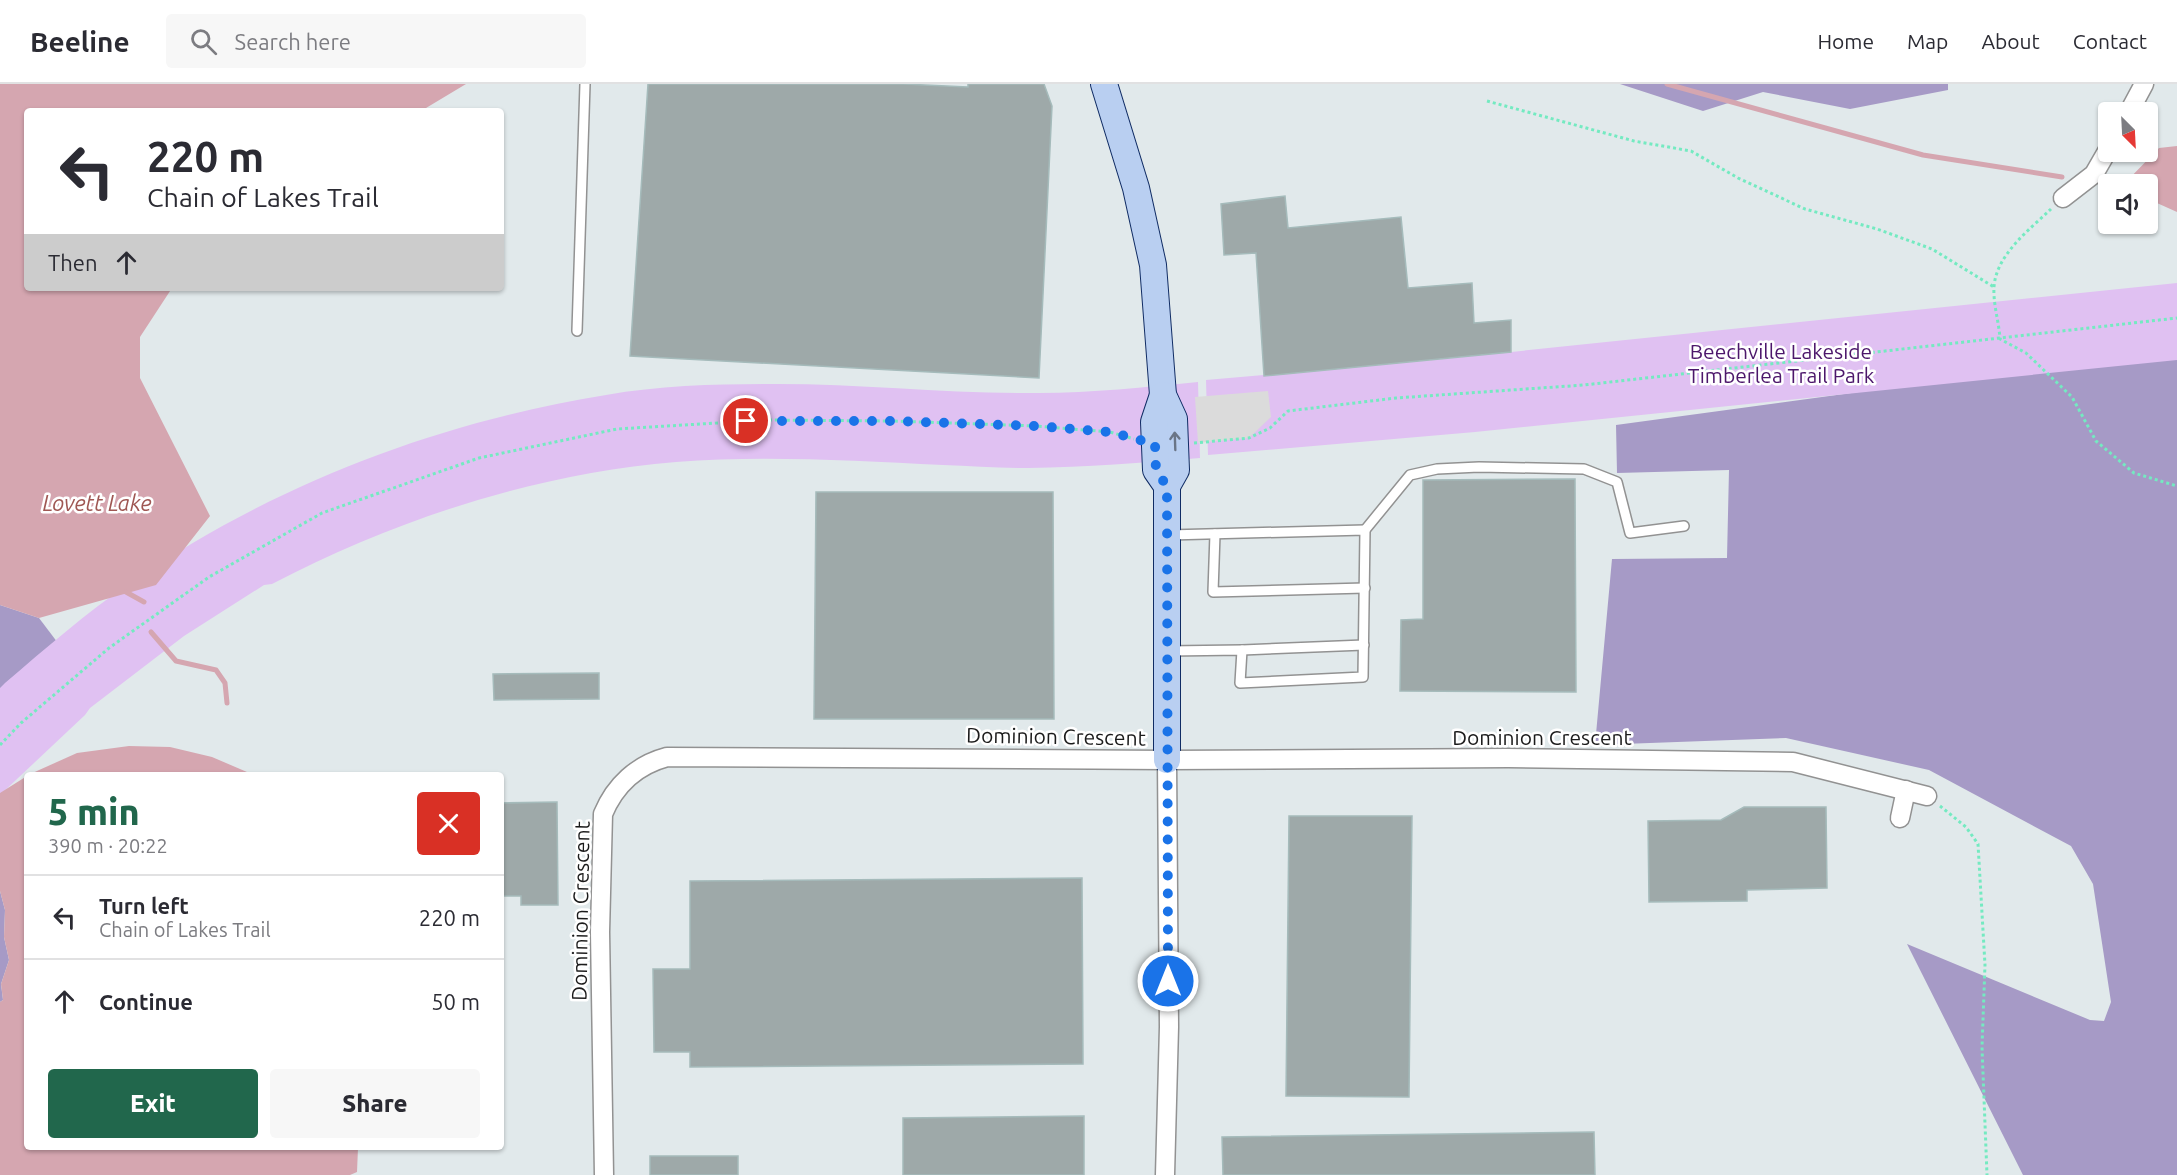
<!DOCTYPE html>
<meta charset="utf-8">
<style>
:root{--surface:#fff;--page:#f7f7f7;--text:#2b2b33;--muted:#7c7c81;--line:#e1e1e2;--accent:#21674c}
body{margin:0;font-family:Ubuntu,sans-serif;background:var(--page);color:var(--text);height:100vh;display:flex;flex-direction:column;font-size:22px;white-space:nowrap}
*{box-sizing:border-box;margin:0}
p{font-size:20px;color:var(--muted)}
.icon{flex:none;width:33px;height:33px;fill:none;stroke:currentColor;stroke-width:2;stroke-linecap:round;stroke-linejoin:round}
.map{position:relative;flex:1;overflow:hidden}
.details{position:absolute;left:24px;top:688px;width:480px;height:378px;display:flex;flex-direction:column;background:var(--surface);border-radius:6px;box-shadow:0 2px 4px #0004}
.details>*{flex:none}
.guide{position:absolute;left:24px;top:24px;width:480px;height:183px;border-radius:6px;box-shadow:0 2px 4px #0004;background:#fff;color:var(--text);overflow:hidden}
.needle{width:39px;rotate:156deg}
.tools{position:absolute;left:2098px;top:18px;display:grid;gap:12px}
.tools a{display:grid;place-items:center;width:60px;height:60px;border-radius:6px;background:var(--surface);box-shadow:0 2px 4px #0004;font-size:30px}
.pin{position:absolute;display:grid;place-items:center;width:51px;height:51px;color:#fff;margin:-26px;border:3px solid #fff;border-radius:50%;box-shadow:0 2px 6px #0007}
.me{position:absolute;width:66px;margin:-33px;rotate:0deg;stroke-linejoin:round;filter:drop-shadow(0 0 4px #0008)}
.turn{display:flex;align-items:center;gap:21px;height:126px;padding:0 24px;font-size:27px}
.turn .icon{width:78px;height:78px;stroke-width:2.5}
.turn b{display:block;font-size:42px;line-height:51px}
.then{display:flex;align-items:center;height:57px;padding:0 24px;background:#0003;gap:12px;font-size:22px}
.round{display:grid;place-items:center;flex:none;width:63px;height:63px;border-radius:6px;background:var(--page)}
.overview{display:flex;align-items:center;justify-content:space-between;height:102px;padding:0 24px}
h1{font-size:36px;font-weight:800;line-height:45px;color:var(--accent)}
.button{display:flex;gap:12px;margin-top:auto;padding:12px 24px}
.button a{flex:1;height:69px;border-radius:6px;background:var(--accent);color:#fff;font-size:24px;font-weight:800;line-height:69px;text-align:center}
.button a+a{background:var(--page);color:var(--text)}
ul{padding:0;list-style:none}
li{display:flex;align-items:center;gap:18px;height:84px;padding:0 24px;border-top:2px solid var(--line)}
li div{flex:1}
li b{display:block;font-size:22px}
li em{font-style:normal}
header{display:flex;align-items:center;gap:36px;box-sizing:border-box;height:84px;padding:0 30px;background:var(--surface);border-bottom:2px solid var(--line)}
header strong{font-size:28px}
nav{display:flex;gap:33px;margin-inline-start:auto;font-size:21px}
.search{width:420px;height:54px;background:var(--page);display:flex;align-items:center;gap:15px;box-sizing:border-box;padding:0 21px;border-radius:6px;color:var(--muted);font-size:22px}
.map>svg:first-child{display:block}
.forest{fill:#a69ac6}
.park{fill:#e0c1f2}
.parking{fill:#dbdbdb}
.water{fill:#d5a6b0}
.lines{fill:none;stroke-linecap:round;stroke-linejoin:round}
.stream{stroke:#d5a6b0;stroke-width:5}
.building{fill:#9ea9a9;stroke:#a5bbbb;stroke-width:1.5}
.lane-casing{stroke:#929292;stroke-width:12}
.street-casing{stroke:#929292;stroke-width:21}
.secondary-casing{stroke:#102c64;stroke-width:28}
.path{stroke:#74eac1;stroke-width:3;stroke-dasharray:3 3;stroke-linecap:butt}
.lane{stroke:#fff;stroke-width:9}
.street{stroke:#fff;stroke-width:18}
.secondary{stroke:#b9cff1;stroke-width:26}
.oneway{stroke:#6a7586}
.route{stroke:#1a73e8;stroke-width:10;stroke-dasharray:0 18}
.labels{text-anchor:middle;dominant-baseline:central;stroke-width:5;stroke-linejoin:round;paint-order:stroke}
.park-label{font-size:21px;fill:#4c166b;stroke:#fff}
.street-label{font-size:21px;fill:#1b1b1b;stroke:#fff}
.water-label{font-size:22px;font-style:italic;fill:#9f5753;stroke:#fff}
</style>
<header>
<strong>Beeline</strong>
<div class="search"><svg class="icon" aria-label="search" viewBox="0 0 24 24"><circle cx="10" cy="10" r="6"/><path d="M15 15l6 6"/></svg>Search here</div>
<nav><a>Home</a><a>Map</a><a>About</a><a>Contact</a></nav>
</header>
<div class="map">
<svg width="2177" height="1091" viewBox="0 0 2177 1091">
<rect width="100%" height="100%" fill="#e1e9eb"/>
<g class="forest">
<path d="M1620 0H1948V6L1850 25 1763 8 1703 27Z"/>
<path d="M2177 243V1091H2023L1907 860 2090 936 2104 937 2111 918 2093 800 2071 762 1929 686 1786 654 1595 661 1612 475 1727 474 1729 386 1617 389 1616 341 2020 286Z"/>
<path d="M0 521 39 534 67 571 0 634Z"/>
<path d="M0 807 5 826 4 853 9 876 1 900 3 916 0 918Z"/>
</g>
<g class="park">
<path d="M2177 199V276L1475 348 1208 371 1206 296 1443 275Z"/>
<path d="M1198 298 1200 374C1143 379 1086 383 1028 384 1000 384 971 382 943 381 854 377 764 371 676 378 534 390 397 435 272 500L264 501 184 552 90 624 85 631 0 711V604L5 599C46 564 86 529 130 499 273 401 435 339 606 311 662 301 721 300 777 300 865 300 951 310 1039 309 1092 309 1145 303 1198 298Z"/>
</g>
<path class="parking" d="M1268 307 1271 333 1249 354 1198 359 1195 313Z"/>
<g class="water">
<path d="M0 0H466L421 27H27V204H172L140 253V294L210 432 156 501 39 534 0 521Z"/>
<path d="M2177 62V128L2148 115V100H2124L2159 64Z"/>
<path d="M129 662 170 663 212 673 254 691H28L77 669Z"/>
<path d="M27 692V1064H358L357 1088 350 1091H0V918L3 916 1 900 9 876 4 853 5 826 0 807V709Z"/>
</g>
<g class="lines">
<g class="stream">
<path d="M1667 0 1923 71 2062 93"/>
<path d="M126 508 144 518"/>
<path d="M151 548 176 577 216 586 225 599 227 619"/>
</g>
</g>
<g class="building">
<path d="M648 0H904L968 3V0H1044L1052 22 1039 294 630 272Z"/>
<path d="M1285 112 1288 144 1401 133 1408 204 1472 199 1474 239 1511 236V268L1264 292 1256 169 1224 171 1221 120Z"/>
<path d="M1575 395 1576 608 1400 607 1401 536 1423 535V396Z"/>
<path d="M816 408H1053L1054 635H814Z"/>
<path d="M599 589V615L494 616 493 590Z"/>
<path d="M557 718 558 821H521V812H501V719Z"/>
<path d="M1744 723H1826L1827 804 1747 806V817L1649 818 1648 737 1721 736Z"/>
<path d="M1289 732H1412L1409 1013 1286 1012Z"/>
<path d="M1082 794 1083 980 690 983V968H654L653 885H690V797Z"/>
<path d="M1084 1032V1091H903V1034Z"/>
<path d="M1594 1048 1595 1091H1223L1222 1053Z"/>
<rect x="650" y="1072" width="88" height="19"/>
</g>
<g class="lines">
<g class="lane-casing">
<g id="lane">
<path d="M577 247 585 0"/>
<path d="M1365 446 1410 391 1437 385 1479 383 1584 385 1617 398 1630 449 1684 442"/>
<path d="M1215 450 1213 508 1365 504"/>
<path d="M1242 566 1364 561"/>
<path d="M1168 567 1242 566 1240 599 1363 593 1365 446 1169 451"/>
</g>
</g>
<g class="street-casing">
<g id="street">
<path d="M2129 28 2144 0"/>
<path d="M2063 114 2094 90 2109 64"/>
<path d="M1900 734 1906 706"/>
<path d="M604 1091 600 848 603 730C615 701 637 681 667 673L1167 676 1508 674 1793 678 1927 712"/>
<path d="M1165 1091 1169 943 1167 676"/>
</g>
</g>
<g class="secondary-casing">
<g id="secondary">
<path d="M1104 0 1136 104 1153 181 1163 311 1174 335 1176 386 1167 402V676"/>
<path d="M1163 311 1154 338 1156 386 1167 402"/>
</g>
</g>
<g class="path">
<path d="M1487 17 1634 57 1691 67 1738 94 1805 125 1877 145 1932 165 1994 203"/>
<path d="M2051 125C2029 146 1996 171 1994 203 1993 220 1999 238 2000 255L2026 269 2072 313 2096 357 2134 389 2177 402"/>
<path d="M1194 359 1249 354 1270 344 1288 327 1396 314 1584 301 2177 234"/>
<path d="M0 661 21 639 109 564 209 493 322 429 479 374 617 345 767 336 893 337 1035 342 1110 348 1134 355"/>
<path d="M1940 722 1966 743 1978 760 1985 881 1982 963 1987 1091"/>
</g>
<use href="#lane" class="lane"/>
<use href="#street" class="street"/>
<use href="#secondary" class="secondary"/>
</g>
<defs><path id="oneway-shaft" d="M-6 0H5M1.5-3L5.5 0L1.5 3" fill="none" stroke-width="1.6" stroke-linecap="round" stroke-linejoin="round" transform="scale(1.5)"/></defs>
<use class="oneway" href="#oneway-shaft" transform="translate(1175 357) rotate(-92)"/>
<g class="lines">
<path class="route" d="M746 337H893L1035 342 1110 348 1155 360 1156 387 1167 402 1168 897"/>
</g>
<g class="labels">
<g class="park-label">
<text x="1781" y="267">Beechville Lakeside<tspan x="1781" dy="24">Timberlea Trail Park</tspan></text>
</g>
<g class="street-label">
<text transform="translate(1056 652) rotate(1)">Dominion Crescent</text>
<text x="1542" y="653">Dominion Crescent</text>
<text transform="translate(580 827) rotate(-89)">Dominion Crescent</text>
</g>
<g class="water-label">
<text x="97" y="418">Lovett Lake</text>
</g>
</g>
</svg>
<div class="tools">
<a><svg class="needle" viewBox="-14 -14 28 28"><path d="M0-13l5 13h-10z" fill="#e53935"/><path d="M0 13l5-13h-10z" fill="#7c7c81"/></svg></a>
<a><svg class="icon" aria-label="sound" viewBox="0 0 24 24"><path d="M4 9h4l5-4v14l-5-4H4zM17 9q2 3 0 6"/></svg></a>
</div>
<div class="pin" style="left:746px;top:337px;background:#d93025"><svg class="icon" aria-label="arrive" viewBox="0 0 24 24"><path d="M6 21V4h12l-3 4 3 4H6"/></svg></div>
<svg class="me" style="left:1168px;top:897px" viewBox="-20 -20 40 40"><circle r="17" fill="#1a73e8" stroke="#fff" stroke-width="3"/><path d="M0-11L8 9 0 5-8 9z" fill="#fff"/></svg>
<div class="guide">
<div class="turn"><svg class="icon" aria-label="left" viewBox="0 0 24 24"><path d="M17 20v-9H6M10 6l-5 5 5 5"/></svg><div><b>220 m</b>Chain of Lakes Trail</div></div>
<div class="then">Then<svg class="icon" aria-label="ahead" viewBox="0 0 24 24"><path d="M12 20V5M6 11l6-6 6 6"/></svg></div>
</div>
<section class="details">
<div class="overview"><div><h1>5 min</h1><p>390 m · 20:22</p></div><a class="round" style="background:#d93025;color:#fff"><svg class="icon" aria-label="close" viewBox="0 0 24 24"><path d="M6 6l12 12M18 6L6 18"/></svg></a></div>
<ul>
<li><svg class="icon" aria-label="left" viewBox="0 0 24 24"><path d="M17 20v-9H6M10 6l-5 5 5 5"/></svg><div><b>Turn left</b><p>Chain of Lakes Trail</p></div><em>220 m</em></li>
<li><svg class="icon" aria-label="ahead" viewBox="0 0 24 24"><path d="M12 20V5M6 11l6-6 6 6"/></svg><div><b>Continue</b></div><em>50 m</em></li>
</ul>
<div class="button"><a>Exit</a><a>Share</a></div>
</section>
</div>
